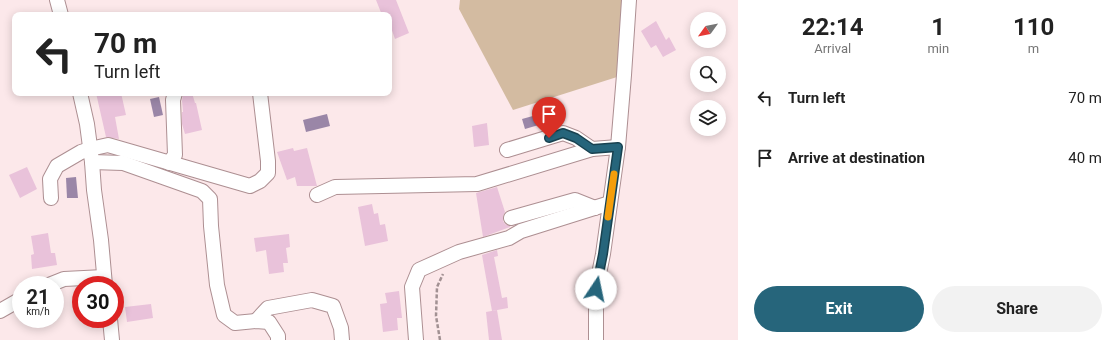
<!DOCTYPE html>
<style>
:root{--surface:#fff;--page:#f2f2f2;--text:#222;--muted:#767676;--accent:#26657b}
body{margin:0;font-family:Roboto,sans-serif;background:var(--page);color:var(--text);height:100vh;display:flex;flex-direction:column;font-size:15px;white-space:nowrap}
*{box-sizing:border-box;margin:0}
p{font-size:13px;color:var(--muted)}
.icon{flex:none;width:22px;height:22px;fill:none;stroke:currentColor;stroke-width:2;stroke-linecap:round;stroke-linejoin:round}
.map{position:relative;flex:1;overflow:hidden}
.sheet{display:flex;flex-direction:column;background:var(--surface);width:380px}
.sheet>*{flex:none}
.guide{position:absolute;left:12px;top:12px;width:380px;height:84px;border-radius:8px;box-shadow:0 2px 10px #0003;background:#fff;color:var(--text);overflow:hidden}
.needle{width:26px;rotate:237deg}
.tools{position:absolute;left:690px;top:12px;display:grid;gap:8px}
.tools a{display:grid;place-items:center;width:36px;height:36px;border-radius:50%;background:var(--surface);box-shadow:0 2px 10px #0003;font-size:20px}
.speed{position:absolute;left:12px;top:276px;display:flex;gap:8px;font-size:20px;font-weight:700;text-align:center}
.speed>*{display:grid;place-content:center;width:52px;height:52px;border-radius:50%;background:var(--surface);box-shadow:0 2px 10px #0003;line-height:1}
.speed small{font-size:10px;font-weight:400}
.speed .limit{border:6px solid #d22;background:#fff;color:#111}
.pin{position:absolute;display:grid;place-items:center;width:34px;height:34px;color:#fff;margin:-41px -17px;border-radius:50% 50% 50% 0;rotate:-45deg;box-shadow:0 0 4px #0007}
.pin .icon{rotate:45deg}
.me{position:absolute;width:44px;margin:-22px;rotate:11deg;stroke-linejoin:round;filter:drop-shadow(0 0 3px #0008)}
.turn{display:flex;align-items:center;gap:14px;height:84px;padding:0 16px;font-size:18px}
.turn .icon{width:52px;height:52px;stroke-width:2.5}
.turn b{display:block;font-size:28px;line-height:34px}
.eta{display:flex;justify-content:space-evenly;align-items:center;height:68px;text-align:center}
.eta b{font-size:24px;font-weight:700;line-height:28px}
.action{display:flex;gap:8px;margin-top:auto;padding:8px 16px}
.action a{flex:1;height:46px;border-radius:24px;background:var(--accent);color:#fff;font-size:16px;font-weight:700;line-height:46px;text-align:center}
.action a+a{background:var(--page);color:var(--text)}
ul{padding:0;list-style:none}
li{display:flex;align-items:center;gap:12px;height:60px;padding:0 16px}
li div{flex:1}
li b{display:block;font-size:15px}
li em{font-style:normal}
main{display:flex;flex:1;min-height:0}
.map>svg:first-child{display:block}
.green{fill:#d3bba1}
.water{fill:#9a86a7}
.building{fill:#e9c2da}
.lines{fill:none;stroke-linecap:round;stroke-linejoin:round}
.minor-casing{stroke:#ad8f92;stroke-width:16}
.path{stroke:#a29193;stroke-width:2.5;stroke-dasharray:4 2;stroke-linecap:butt}
.minor{stroke:#fff;stroke-width:14}
.route-casing{stroke:#194250;stroke-width:10}
.route{stroke:#26657b;stroke-width:7}
.slow{stroke:#f59e0b;stroke-width:7}
</style>
<main>
<div class="map">
<svg width="738" height="340" viewBox="0 0 738 340">
<rect width="100%" height="100%" fill="#fce8ea"/>
<path class="green" d="M460 0H623L617 77 513 110 459 9Z"/>
<g class="water">
<path d="M159 97 163 115 154 117 150 99Z"/>
<path d="M327 114 330 126 306 132 303 120Z"/>
<path d="M540 114 542 124 525 129 522 119Z"/>
<path d="M76 177 78 198H67L66 178Z"/>
</g>
<g class="building">
<path d="M376 0H396L409 33 395 39 389 22V15H382Z"/>
<path d="M656 21 666 40 669 37 676 50 663 57 656 45 651 48 641 31Z"/>
<path d="M96 93H121L126 115 115 117 119 139 106 137Z"/>
<path d="M192 93 195 103H196L202 130 185 134 182 124V112H183L182 101 183 95Z"/>
<path d="M487 123 489 145 474 147 472 126Z"/>
<path d="M293 148 294 151 307 148 317 186H297L295 177 287 180 277 152Z"/>
<path d="M27 167 37 189 20 198 9 175Z"/>
<path d="M497 187 505 212 503 216V221L505 224 510 226V227L483 237 476 193Z"/>
<path d="M372 204 374 214 378 213 380 225 385 224 388 241 365 246 358 207Z"/>
<path d="M48 233 51 253H55L57 265 32 269 31 255 34 254 31 236Z"/>
<path d="M289 234 290 247 286 248 288 263H283L284 272 269 274 266 250 256 252 254 238Z"/>
<path d="M497 250 498 256 494 257 502 298 507 297 508 308 492 311 482 255Z"/>
<path d="M399 291 402 318H397L398 330 383 332 380 304 387 303 385 293Z"/>
<path d="M151 304 153 318 127 322 125 307Z"/>
<path d="M497 310 502 340H489L486 312Z"/>
</g>
<g class="lines">
<g class="minor-casing">
<g id="minor">
<path d="M57 0 61 15"/>
<path d="M80 93 87 124 92 162 94 190 101 240 105 285"/>
<path d="M507 150 563 133 576 138 592 149"/>
<path d="M92 162 123 163 202 191 210 199 211 226 217 285 224 315 235 323 256 321 269 322 278 336V340"/>
<path d="M169 163 175 155 173 100 175 93"/>
<path d="M317 195 335 187 477 184 592 149 618 147"/>
<path d="M51 198 50 179 57 166 81 152 90 149 108 145 250 186 260 181 268 173V161L260 93"/>
<path d="M511 218 575 200 595 208"/>
<path d="M49 285 64 279 104 277"/>
<path d="M0 311 21 299"/>
<path d="M110 319 112 340"/>
<path d="M256 321 268 308 312 300 333 306 341 328 342 340"/>
<path d="M416 340 412 287 419 270 459 252 509 238 521 231 610 203"/>
<path d="M596 340V289L603 254 618 147 624 75 629 0"/>
</g>
</g>
<path class="path" d="M440 340 436 316 437 287 443 274"/>
<use href="#minor" class="minor"/>
</g>
<g class="lines">
<g class="route-casing">
<path id="route" d="M549 138 563 133 576 138 592 149 618 147 603 254 596 289"/>
</g>
<use href="#route" class="route"/>
<path class="slow" d="M608 217 614 174"/>
</g>
</svg>
<div class="tools">
<a><svg class="needle" viewBox="-14 -14 28 28"><path d="M0-13l5 13h-10z" fill="#e53935"/><path d="M0 13l5-13h-10z" fill="#767676"/></svg></a>
<a><svg class="icon" aria-label="search" viewBox="0 0 24 24"><circle cx="10" cy="10" r="6"/><path d="M15 15l6 6"/></svg></a>
<a><svg class="icon" aria-label="layers" viewBox="0 0 24 24"><path d="M12 4l9 5-9 5-9-5zM3 14l9 5 9-5"/></svg></a>
</div>
<div class="speed"><div>21<small>km/h</small></div><div class="limit">30</div></div>
<div class="pin" style="left:549px;top:138px;background:#d93025"><svg class="icon" aria-label="arrive" viewBox="0 0 24 24"><path d="M6 21V4h12l-3 4 3 4H6"/></svg></div>
<svg class="me" style="left:596px;top:289px" viewBox="-20 -20 40 40"><circle r="19" fill="#fff"/><path d="M0-13L10 11 0 6-10 11z" fill="#26657b"/></svg>
<div class="guide">
<div class="turn"><svg class="icon" aria-label="left" viewBox="0 0 24 24"><path d="M17 20v-9H6M10 6l-5 5 5 5"/></svg><div><b>70 m</b>Turn left</div></div>
</div>
</div>
<section class="sheet">
<div class="eta">
<div><b>22:14</b><p>Arrival</p></div>
<div><b>1</b><p>min</p></div>
<div><b>110</b><p>m</p></div>
</div>
<ul>
<li><svg class="icon" aria-label="left" viewBox="0 0 24 24"><path d="M17 20v-9H6M10 6l-5 5 5 5"/></svg><div><b>Turn left</b></div><em>70 m</em></li>
<li><svg class="icon" aria-label="arrive" viewBox="0 0 24 24"><path d="M6 21V4h12l-3 4 3 4H6"/></svg><div><b>Arrive at destination</b></div><em>40 m</em></li>
</ul>
<div class="action"><a>Exit</a><a>Share</a></div>
</section>
</main>
